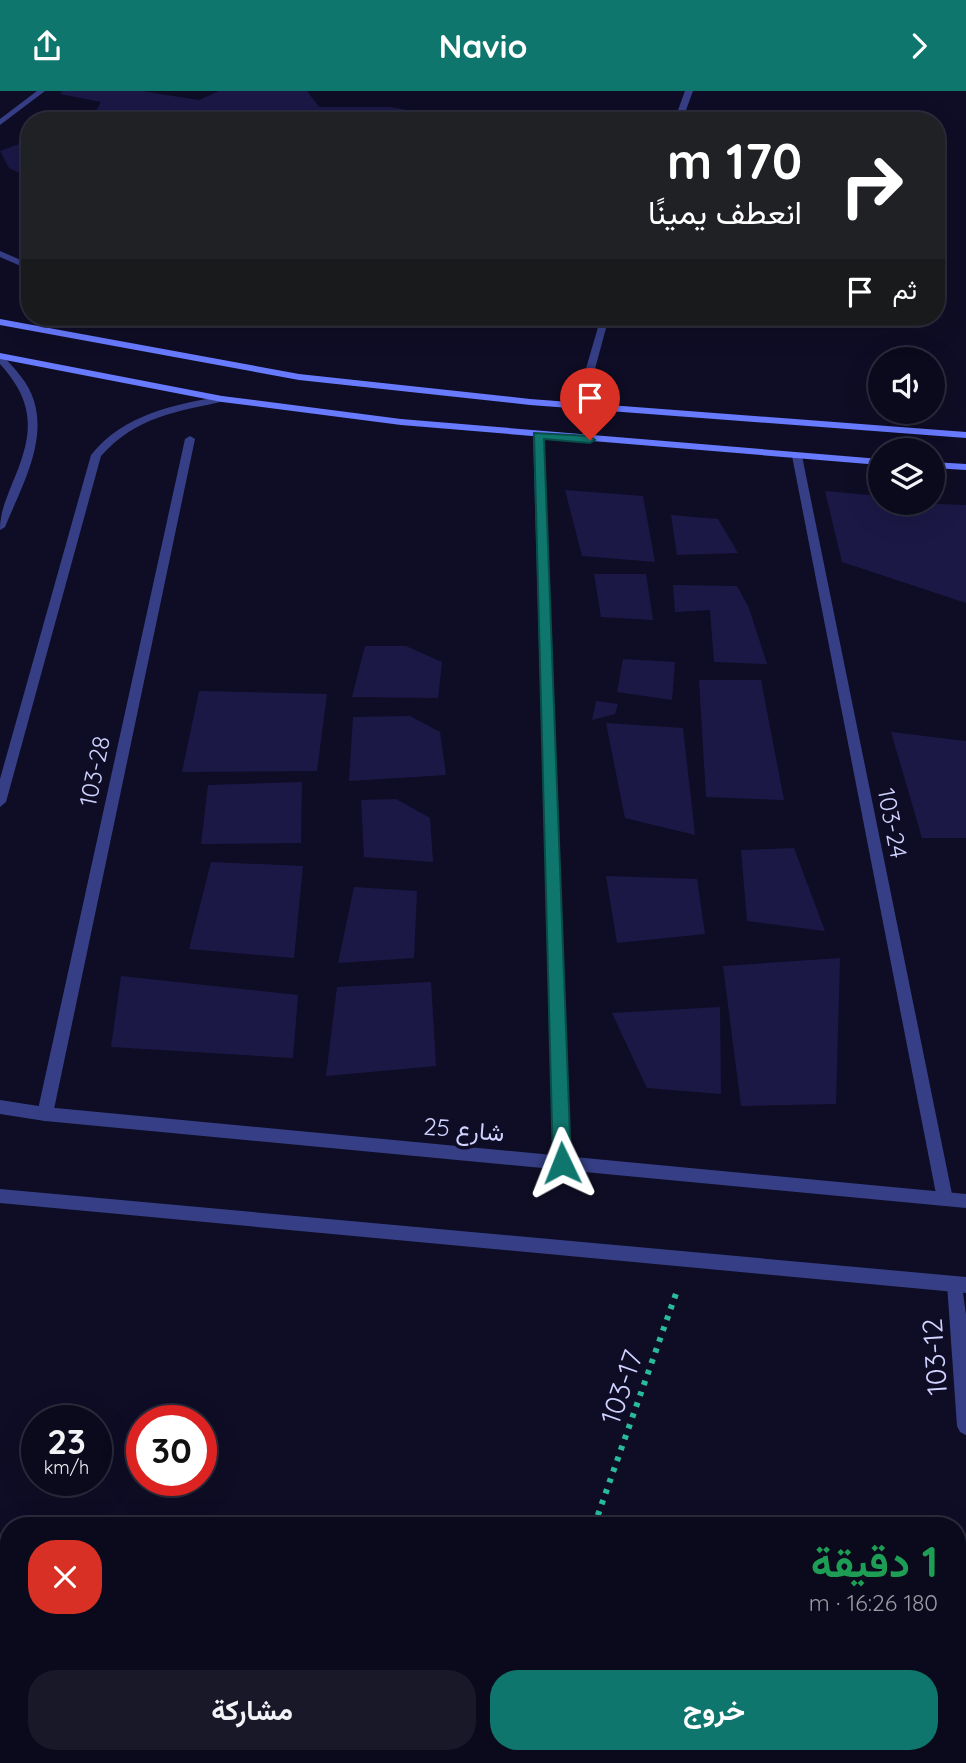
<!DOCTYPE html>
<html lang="ar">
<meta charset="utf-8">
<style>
:root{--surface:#0a0a1c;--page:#181829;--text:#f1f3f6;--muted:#999aa3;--line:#2a2b3b;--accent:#0f766e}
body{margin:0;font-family:Quicksand,Vazirmatn,sans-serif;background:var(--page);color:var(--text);direction:rtl;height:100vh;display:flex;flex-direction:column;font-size:26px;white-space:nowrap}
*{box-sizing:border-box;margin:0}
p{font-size:23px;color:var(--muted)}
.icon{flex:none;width:38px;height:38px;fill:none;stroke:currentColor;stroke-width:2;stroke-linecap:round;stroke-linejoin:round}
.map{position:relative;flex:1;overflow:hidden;direction:ltr}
.side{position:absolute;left:0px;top:1426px;width:966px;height:247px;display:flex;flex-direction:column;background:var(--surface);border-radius:28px 28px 0 0;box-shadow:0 7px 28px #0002,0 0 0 2px var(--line);direction:rtl}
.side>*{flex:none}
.top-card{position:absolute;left:21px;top:21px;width:924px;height:214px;border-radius:28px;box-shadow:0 7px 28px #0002,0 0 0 2px var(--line);direction:rtl;background:#202124;color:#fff;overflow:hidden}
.controls{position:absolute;left:868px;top:256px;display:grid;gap:14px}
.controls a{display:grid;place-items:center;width:77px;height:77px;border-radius:50%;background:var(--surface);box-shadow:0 7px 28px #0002,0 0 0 2px var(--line);font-size:35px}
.speed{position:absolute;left:21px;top:1314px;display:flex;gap:14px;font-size:35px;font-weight:700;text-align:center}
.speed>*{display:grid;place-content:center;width:91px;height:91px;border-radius:50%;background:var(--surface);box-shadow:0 7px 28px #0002,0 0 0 2px var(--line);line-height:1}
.speed small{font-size:18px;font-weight:400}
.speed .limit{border:10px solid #d22;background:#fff;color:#111}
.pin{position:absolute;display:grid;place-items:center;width:60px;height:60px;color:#fff;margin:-72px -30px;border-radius:50% 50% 50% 0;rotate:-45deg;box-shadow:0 0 7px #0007}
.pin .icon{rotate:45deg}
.me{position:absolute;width:77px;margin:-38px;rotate:358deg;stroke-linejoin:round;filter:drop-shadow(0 0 5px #0008)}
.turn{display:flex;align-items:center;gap:24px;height:147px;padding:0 28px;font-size:32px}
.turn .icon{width:91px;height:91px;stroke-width:2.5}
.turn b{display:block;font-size:49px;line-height:60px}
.then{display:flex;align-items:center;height:66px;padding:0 28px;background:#0003;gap:14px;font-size:26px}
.round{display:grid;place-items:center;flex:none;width:74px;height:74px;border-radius:28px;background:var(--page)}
.summary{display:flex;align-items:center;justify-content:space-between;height:119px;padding:0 28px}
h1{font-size:42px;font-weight:700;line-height:52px;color:#1e9e55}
.cta{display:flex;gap:14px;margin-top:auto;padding:14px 28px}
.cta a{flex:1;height:80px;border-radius:28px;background:var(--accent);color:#fff;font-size:28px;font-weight:700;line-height:80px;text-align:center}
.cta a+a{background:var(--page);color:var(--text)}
header{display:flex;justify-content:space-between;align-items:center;height:91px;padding:0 28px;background:var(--accent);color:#fff;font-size:32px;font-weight:700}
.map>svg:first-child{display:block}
.building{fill:#1b1846}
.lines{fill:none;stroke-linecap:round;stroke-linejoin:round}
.path{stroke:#29bb9c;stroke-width:6;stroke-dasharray:4.5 7;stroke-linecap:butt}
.service{fill:#363f86;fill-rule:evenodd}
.minor{fill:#363f86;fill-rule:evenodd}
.tertiary{fill:#363f86;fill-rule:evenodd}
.secondary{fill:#687bff;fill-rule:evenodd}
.route{fill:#0f766e;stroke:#0a4d48;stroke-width:2}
.labels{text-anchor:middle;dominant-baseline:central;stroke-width:7;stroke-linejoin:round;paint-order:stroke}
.street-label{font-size:24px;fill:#d1d3ff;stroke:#0e0d25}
.near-street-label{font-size:28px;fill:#d1d3ff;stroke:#0e0d25}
</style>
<header><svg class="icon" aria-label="forward" viewBox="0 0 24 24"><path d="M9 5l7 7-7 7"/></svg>Navio<svg class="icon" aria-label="share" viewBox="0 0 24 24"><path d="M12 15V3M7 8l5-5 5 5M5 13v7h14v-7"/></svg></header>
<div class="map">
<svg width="966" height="1672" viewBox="0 0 966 1672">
<rect width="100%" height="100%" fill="#0e0d25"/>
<g class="building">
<path d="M63 0H141L199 9 219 0H307L319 16H390L413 20 414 27V30H90L101 11 60 3Z"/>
<path d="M30 49V58L20 63 23 68 30 69V87L9 77 0 60Z"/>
<path d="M565 399 643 405 655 471 582 465Z"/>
<path d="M825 400 880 405V411L966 414V512L842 471Z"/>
<path d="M671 424 718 428 738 462 677 464Z"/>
<path d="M594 483H646L653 529 601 526Z"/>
<path d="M673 494 737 495 749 517 767 573 714 571 710 519 675 521Z"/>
<path d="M365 555H406L442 571 438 607 352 606Z"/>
<path d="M623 568 675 571 672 609 617 601Z"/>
<path d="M699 589H761L784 709 706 706Z"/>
<path d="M199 600 327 603 317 680 182 681Z"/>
<path d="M596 610 618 613 615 623 592 629Z"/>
<path d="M410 625 440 641 446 684 349 690 353 626Z"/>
<path d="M606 632 683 637 695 744 625 727Z"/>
<path d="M891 641 966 650V747H922Z"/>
<path d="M302 691 301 752 201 753 208 694Z"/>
<path d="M396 708 430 727 433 771 364 766 361 709Z"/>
<path d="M794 757 825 840 747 830 741 759Z"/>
<path d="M211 771 303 775 294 867 189 858Z"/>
<path d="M606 785 697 788 705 843 617 852Z"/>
<path d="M354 796 417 800 414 867 338 872Z"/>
<path d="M840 867 836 1013 741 1015 723 875Z"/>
<path d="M121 885 298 904 293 967 111 956Z"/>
<path d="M431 891 436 975 326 985 337 896Z"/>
<path d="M720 916 721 1003 647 997 612 922Z"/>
</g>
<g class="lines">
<g class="path">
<path d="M594 1435 678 1197"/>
<path d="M511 1672 513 1664"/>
</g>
<g class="service">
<path d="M37 0H45L0 34V28Z"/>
<path d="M685 0H693L682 30H674Z"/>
<path d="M0 160 30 173V179L0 166Z"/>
<path d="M601 226H609L585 315 580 318 575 315Z"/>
</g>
<g class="minor">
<path d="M538 342 543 345 570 1072 568 1077 562 1079 556 1077 554 1072 533 345Z"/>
<path d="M190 345 195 348 53 1023 50 1028 45 1030 40 1028 37 1023 185 348Z"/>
<path d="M797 362 802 365 953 1108 951 1113 945 1115 939 1113 937 1108 792 365Z"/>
<path d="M955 1185 961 1187 966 1224V1344L960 1341 957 1335 947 1193 949 1187Z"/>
</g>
<g class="tertiary">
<path d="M0 264 3 265C15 278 29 292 34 310 47 352 21 397 5 436L0 439C0 421 6 409 12 393 33 344 37 314 0 273Z"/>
<path d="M222 305 225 306V310C176 321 137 325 101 365L6 711 0 716V688L91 364C124 323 173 314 222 305Z"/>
<path d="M0 1009 45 1016 966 1103V1117L45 1030 0 1023Z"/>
<path d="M0 1098 966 1186V1202L0 1112Z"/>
</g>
<g class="secondary">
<path d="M0 228 299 283 530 308 966 341V347L530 314 299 289 0 234Z"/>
<path d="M0 262 222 305 401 328 880 368V374L401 334 222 311 0 268Z"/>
<path d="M933 371 966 373V379L933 377Z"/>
</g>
</g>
<path class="route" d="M534 342 590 345 595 349 590 352 544 348 571 1072 568 1077 562 1080 555 1077 553 1072Z"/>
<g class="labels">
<g class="street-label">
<text transform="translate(94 680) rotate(-78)">103-28</text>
<text transform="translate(893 732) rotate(79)">103-24</text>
<text transform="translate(464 1038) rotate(5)">شارع 25</text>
</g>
<g class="near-street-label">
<text transform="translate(934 1266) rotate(-94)">103-12</text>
<text transform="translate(621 1296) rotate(-71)">103-17</text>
</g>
</g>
</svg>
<div class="controls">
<a><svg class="icon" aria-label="sound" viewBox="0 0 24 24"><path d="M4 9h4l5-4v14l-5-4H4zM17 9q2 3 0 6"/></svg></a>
<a><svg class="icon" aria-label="layers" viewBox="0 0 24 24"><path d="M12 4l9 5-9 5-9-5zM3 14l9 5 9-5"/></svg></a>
</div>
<div class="speed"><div>23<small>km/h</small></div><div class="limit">30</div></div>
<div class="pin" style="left:590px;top:349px;background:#d93025"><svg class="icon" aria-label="arrive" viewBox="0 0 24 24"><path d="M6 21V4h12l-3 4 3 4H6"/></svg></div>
<svg class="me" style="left:562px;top:1072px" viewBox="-20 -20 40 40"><path d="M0-17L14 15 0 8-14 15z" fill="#0f766e" stroke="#fff" stroke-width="4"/></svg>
<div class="top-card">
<div class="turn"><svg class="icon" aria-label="right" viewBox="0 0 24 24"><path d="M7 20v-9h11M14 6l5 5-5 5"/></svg><div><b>170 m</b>انعطف يمينًا</div></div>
<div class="then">ثم<svg class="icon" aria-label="arrive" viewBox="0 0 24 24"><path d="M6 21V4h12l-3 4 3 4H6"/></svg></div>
</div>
<section class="side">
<div class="summary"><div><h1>1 دقيقة</h1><p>180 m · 16:26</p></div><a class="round" style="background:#d93025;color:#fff"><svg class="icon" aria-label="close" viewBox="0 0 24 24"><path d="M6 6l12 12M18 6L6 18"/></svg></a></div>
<div class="cta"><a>خروج</a><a>مشاركة</a></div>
</section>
</div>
